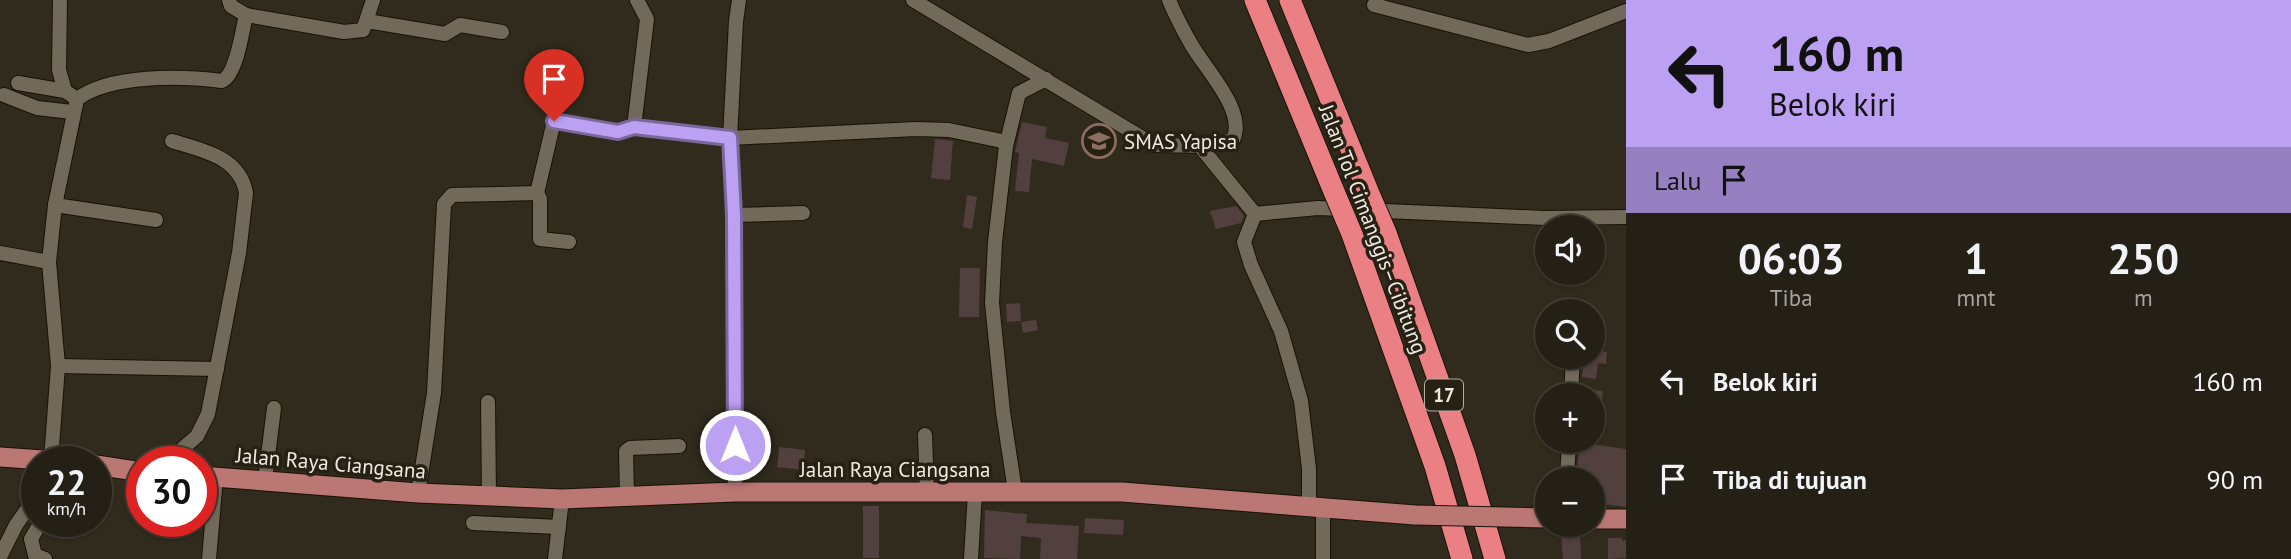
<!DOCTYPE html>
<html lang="id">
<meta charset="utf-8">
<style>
:root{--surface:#252016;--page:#2d281f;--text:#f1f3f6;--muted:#a3a3a1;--line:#423e35}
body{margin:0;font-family:"PT Sans",sans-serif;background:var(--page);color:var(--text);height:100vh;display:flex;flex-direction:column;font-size:26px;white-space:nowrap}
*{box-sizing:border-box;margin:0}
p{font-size:23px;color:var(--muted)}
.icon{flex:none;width:38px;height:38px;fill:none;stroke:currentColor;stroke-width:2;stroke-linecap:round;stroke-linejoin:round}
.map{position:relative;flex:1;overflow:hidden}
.details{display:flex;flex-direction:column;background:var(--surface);width:665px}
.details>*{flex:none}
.banner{background:#bca0f2;color:#111;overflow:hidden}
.tools{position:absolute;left:1535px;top:215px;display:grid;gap:14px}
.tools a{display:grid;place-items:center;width:70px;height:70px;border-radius:50%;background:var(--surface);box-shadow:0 2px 5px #0004,0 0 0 2px var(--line);font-size:35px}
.speed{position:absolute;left:21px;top:446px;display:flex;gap:14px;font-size:35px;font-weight:700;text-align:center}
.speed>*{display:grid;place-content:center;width:91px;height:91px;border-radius:50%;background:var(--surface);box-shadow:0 2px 5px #0004,0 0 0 2px var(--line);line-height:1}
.speed small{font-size:18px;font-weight:400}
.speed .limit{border:10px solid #d22;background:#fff;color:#111}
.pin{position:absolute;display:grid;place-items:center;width:60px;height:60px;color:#fff;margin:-72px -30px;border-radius:50% 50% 50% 0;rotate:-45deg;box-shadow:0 0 7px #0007}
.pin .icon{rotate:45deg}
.me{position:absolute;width:77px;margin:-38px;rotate:0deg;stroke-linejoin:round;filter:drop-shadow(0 0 5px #0008)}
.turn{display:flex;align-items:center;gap:24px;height:147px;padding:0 28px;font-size:32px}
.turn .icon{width:91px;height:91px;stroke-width:2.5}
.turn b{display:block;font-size:49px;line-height:60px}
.then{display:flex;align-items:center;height:66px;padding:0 28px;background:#0003;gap:14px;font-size:26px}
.eta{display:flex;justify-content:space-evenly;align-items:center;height:119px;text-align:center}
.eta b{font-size:42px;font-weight:700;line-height:49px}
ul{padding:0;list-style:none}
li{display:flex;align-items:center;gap:21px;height:98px;padding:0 28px}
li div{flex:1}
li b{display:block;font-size:26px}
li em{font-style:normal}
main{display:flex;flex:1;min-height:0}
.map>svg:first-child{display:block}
.building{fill:#52403e}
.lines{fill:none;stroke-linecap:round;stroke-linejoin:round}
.minor-casing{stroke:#191306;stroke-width:16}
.major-casing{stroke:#191306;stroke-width:21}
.highway-casing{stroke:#191306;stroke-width:23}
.minor{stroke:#716a5b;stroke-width:14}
.major{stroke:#ba7774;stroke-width:19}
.highway{stroke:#ea7f84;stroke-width:21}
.major-bridge-casing{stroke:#191306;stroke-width:21;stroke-linecap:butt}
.highway-bridge-casing{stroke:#191306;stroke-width:23;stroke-linecap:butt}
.major-bridge{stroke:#ba7774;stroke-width:19}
.highway-bridge{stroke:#ea7f84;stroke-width:21}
.route-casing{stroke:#7a689d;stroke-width:18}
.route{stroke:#bca0f2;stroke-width:12}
.labels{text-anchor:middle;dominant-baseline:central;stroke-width:7;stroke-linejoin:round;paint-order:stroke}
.shield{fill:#272114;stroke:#b2aea4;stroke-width:2}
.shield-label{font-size:19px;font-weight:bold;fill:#eeeae2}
.poi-label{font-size:21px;fill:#eeeae2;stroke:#272114;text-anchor:start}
.street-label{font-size:21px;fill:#eeeae2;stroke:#272114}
</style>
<main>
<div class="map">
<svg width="1626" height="559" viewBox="0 0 1626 559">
<rect width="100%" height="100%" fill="#312b1d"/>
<g class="building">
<path d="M1022 122 1047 127 1045 138 1069 143 1064 166 1032 159 1029 192 1015 191 1019 153 1015 152Z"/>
<path d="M935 139 953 141 950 180 931 178Z"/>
<path d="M967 195 977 197 972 229 963 227Z"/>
<path d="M1236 206 1244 216 1241 223 1216 229 1210 211Z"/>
<path d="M960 268H980L979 317H959Z"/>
<path d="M1020 303 1021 321 1007 322 1006 304Z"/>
<path d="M1036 320 1038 330 1023 333 1021 322Z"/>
<path d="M1592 350 1607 352 1606 364 1598 363 1596 379 1582 377 1584 357H1592Z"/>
<path d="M1592 390 1603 391 1599 422 1592 421Z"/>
<path d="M1579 441H1591V444L1626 449V507L1595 503 1596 493 1592 492V480H1577Z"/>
<path d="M779 447 805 450 803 470 777 467Z"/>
<rect x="863" y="506" width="16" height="52"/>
<path d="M985 510 1027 514 1026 523 1079 526 1077 559H1040L1041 538 1021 536 1020 559 984 558Z"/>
<path d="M1085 518 1124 520 1123 535 1084 533Z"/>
<path d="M1561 534 1580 535 1581 559H1563Z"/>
<path d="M1608 538H1622V541L1626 540V558L1608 559Z"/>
</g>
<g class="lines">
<g class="minor-casing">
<g id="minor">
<path d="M60 0 59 70 65 91 77 99"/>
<path d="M229 0 231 6 246 15 344 32 363 30 373 0"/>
<path d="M913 0 1154 145 1203 146 1233 140C1247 111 1205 69 1191 44 1183 30 1175 15 1169 0"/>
<path d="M1374 5 1528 45 1549 41 1626 11"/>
<path d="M367 21 445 34 460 25 502 32"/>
<path d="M18 83 65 91"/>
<path d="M4 95 37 108 72 112"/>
<path d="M634 127 647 19 637 0"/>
<path d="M1006 146 1019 93 1046 79"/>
<path d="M1203 146V150L1255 214"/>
<path d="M55 205 156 220"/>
<path d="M1255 214 1318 208 1544 218 1626 217"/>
<path d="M1255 214 1244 242 1251 265 1281 331 1301 401 1309 469V506"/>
<path d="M734 215 803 213"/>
<path d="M569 242 540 239V199L537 193 554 121 618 132 634 127 730 138 916 129 949 130 1002 141 1006 146 995 242 992 303 1003 412 1015 491"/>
<path d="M0 253 49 262"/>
<path d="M58 366 217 369"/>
<path d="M1571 396 1573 357"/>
<path d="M488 402 489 498"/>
<path d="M925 435 927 492"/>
<path d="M51 460 58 366 49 262 55 205 77 99C111 74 181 76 222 81 237 74 242 31 246 15"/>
<path d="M167 462 197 436 208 414 239 253 246 193C240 157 202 150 172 141"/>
<path d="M265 480 274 408"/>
<path d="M1567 480 1569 441"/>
<path d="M735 492 734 215 730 138 736 21 739 0"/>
<path d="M418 493 434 393 444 204 452 195 537 193"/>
<path d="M627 496 626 451 630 448 679 446"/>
<path d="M1323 506V559"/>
<path d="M41 522 31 539 35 555 45 559"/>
<path d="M473 523 559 527"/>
<path d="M0 557 16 525 37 495"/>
<path d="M209 559 216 477"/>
<path d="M555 559 562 499"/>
<path d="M971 559 975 492"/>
</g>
</g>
<g class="major-casing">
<g id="major">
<path d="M0 457 71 462"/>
<path d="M96 465 142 472"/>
<path d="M201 476 418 493 562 499 735 492H1122L1415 515"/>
<path d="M1592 519H1626"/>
</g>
</g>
<g class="highway-casing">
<g id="highway">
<path d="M1255 0 1335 194"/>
<path d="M1290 0 1370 196"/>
<path d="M1386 233 1465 455 1495 559"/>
<path d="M1352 234 1435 466 1462 559"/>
</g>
</g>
<use href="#minor" class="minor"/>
<use href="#major" class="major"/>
<use href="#highway" class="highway"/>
<g class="major-bridge-casing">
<path id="major-bridge" d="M1415 515 1546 518"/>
</g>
<g class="highway-bridge-casing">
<g id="highway-bridge">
<path d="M1335 194 1352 234"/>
<path d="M1370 196 1386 233"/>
</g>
</g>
<use href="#major-bridge" class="major-bridge"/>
<use href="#highway-bridge" class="highway-bridge"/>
</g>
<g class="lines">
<g class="route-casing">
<path id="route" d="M554 121 618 132 634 127 730 138 734 215 735 445"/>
</g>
<use href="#route" class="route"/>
</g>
<defs>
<g id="school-ring" transform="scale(1.75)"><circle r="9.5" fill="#272114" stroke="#8d6e63" stroke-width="1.5"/><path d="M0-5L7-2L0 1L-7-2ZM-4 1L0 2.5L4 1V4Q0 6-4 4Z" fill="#8d6e63"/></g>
</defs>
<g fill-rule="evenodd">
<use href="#school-ring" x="1099" y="141"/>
</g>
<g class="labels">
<rect class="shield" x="1425" y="379.5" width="38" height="31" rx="5"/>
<g class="shield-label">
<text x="1444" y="395">17</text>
</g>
<g class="poi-label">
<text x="1124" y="141">SMAS Yapisa</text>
</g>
<g class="street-label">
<text transform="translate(1373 229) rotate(69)">Jalan Tol Cimanggis–Cibitung</text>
<text transform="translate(331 463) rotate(5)">Jalan Raya Ciangsana</text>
<text x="895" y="469">Jalan Raya Ciangsana</text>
</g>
</g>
</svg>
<div class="tools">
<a><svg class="icon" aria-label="sound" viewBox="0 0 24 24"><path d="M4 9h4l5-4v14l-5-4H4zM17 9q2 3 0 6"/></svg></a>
<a><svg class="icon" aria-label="search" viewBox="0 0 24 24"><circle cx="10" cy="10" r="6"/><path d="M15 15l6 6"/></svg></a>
<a>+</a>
<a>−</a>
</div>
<div class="speed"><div>22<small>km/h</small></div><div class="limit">30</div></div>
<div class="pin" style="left:554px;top:121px;background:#d93025"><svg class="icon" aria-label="arrive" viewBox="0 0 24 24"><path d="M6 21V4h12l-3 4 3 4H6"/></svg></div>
<svg class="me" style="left:735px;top:445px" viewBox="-20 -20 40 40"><circle r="17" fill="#bca0f2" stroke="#fff" stroke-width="3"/><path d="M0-11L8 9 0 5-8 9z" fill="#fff"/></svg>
</div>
<section class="details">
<div class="banner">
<div class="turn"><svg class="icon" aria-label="left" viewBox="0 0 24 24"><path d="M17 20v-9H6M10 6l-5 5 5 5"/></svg><div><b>160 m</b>Belok kiri</div></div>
<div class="then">Lalu<svg class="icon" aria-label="arrive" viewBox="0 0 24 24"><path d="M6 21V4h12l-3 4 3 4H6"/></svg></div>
</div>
<div class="eta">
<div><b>06:03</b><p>Tiba</p></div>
<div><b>1</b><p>mnt</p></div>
<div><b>250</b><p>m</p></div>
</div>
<ul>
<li><svg class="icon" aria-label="left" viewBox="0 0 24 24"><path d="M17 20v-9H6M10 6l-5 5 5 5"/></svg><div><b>Belok kiri</b></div><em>160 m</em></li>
<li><svg class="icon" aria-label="arrive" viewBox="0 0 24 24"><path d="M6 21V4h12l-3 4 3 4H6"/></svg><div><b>Tiba di tujuan</b></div><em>90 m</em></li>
</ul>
</section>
</main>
